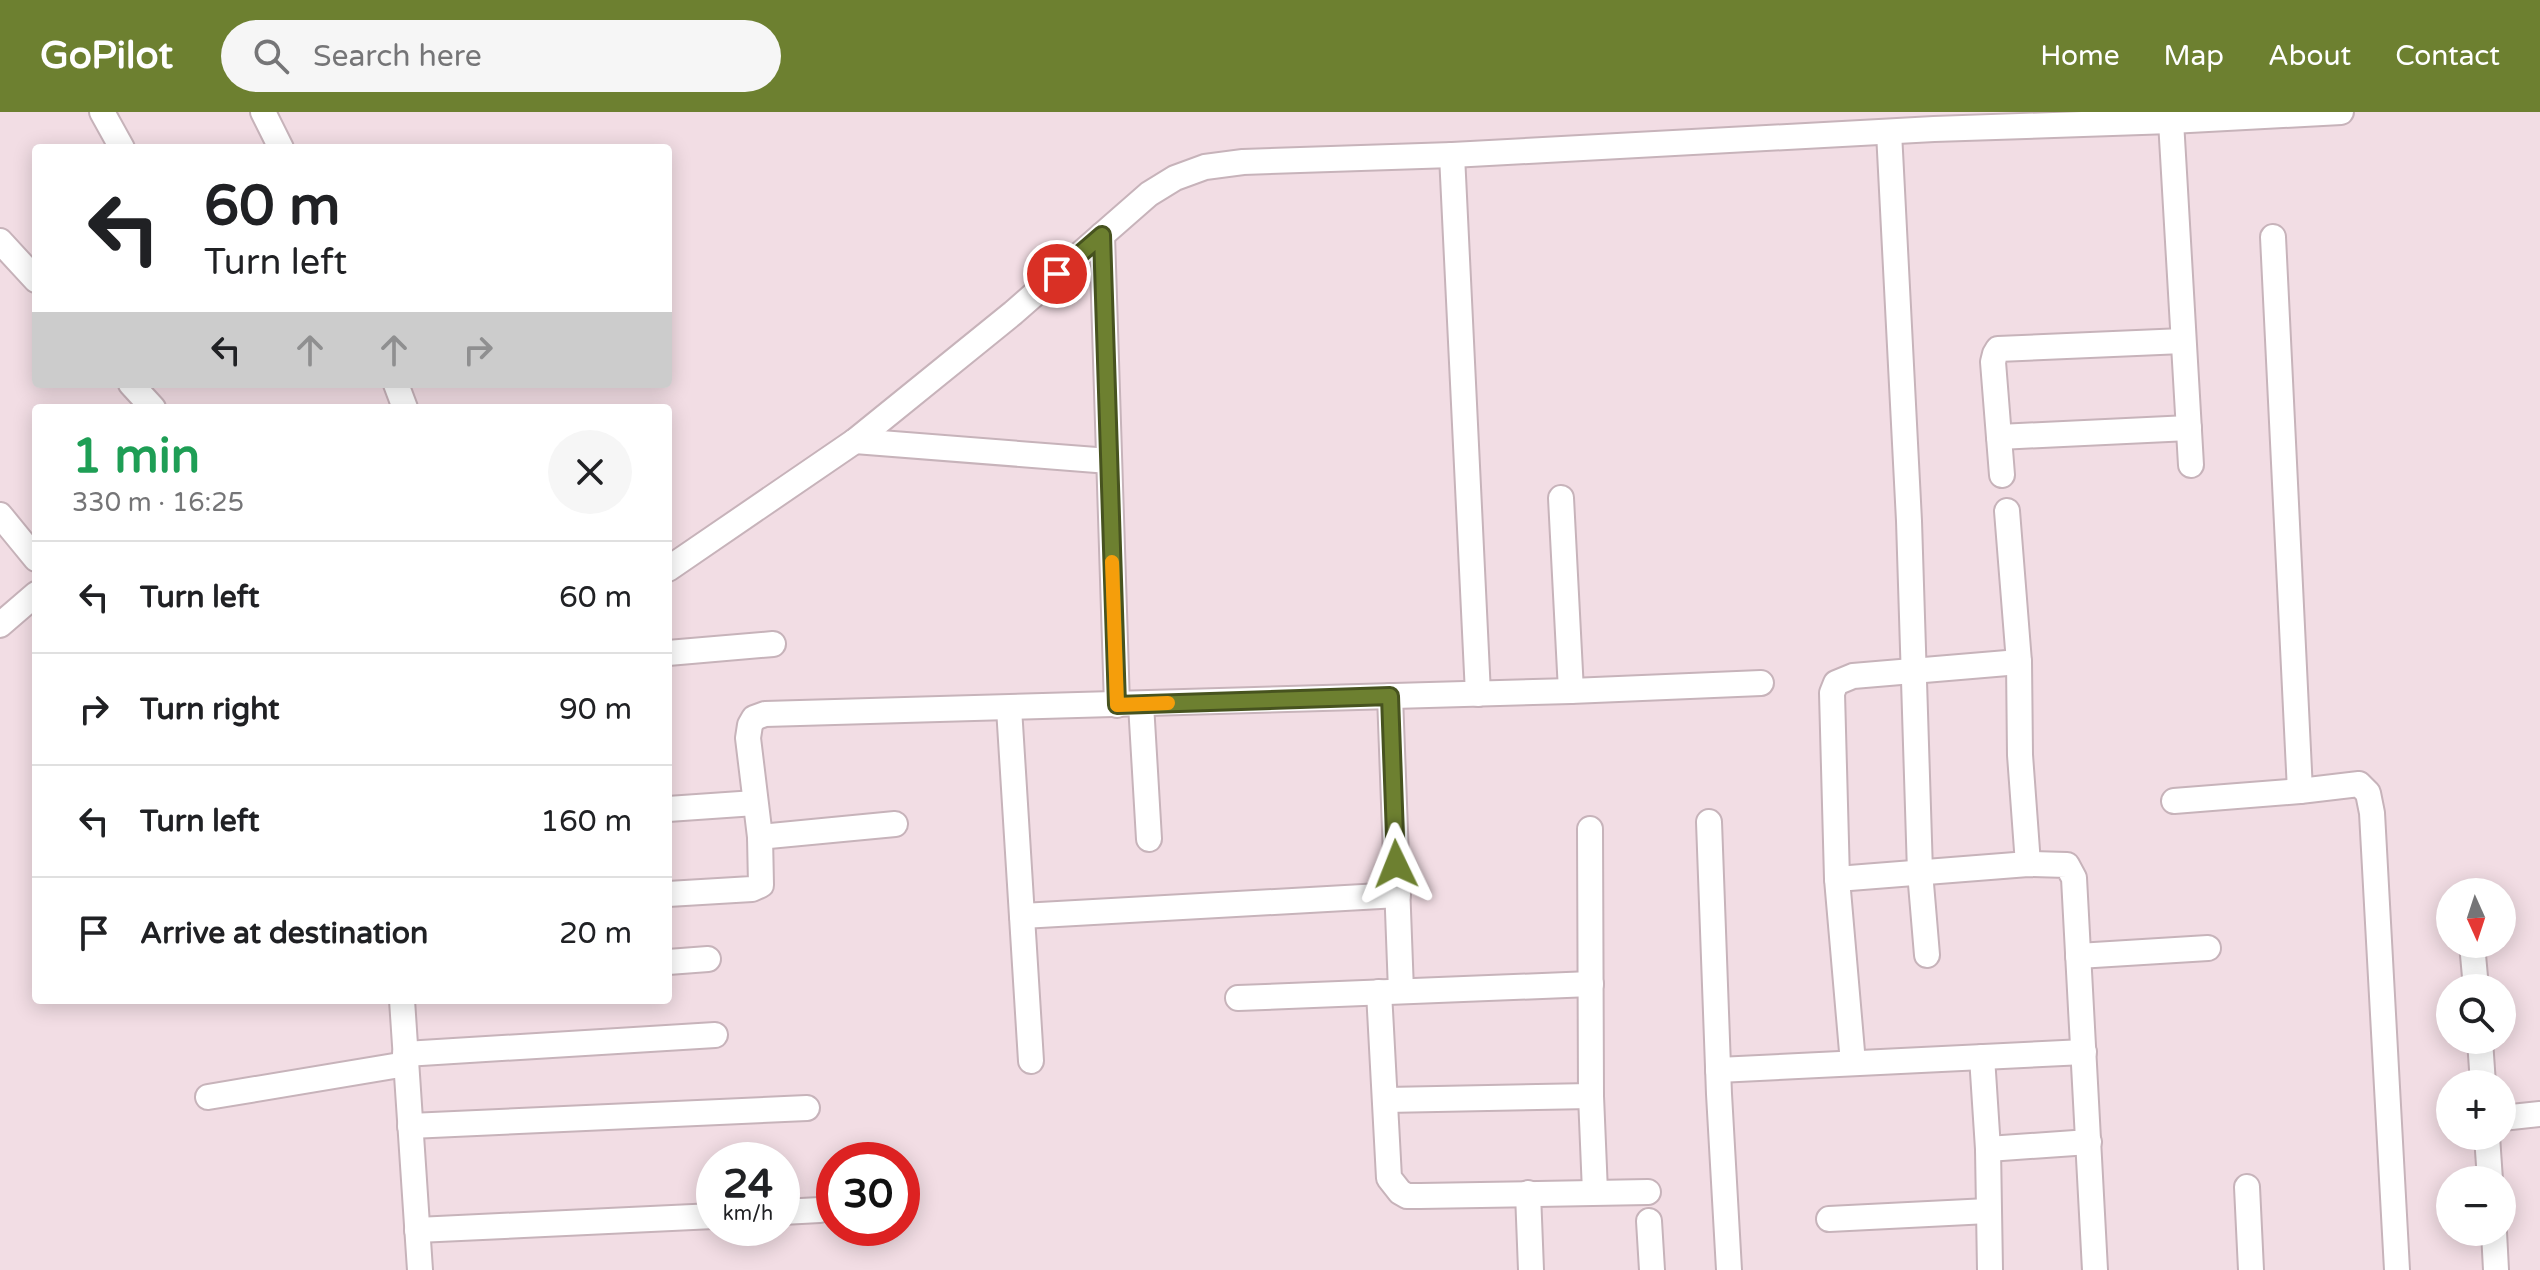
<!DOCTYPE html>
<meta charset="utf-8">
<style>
:root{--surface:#fff;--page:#f6f6f6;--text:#202124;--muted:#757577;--line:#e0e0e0;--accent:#6d8030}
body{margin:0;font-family:"Varela Round",sans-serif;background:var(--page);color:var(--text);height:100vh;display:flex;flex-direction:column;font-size:30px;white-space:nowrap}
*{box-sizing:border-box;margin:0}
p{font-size:26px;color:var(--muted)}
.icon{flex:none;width:44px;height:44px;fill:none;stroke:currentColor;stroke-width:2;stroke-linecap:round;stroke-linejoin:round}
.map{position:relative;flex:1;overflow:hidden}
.drawer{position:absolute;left:32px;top:292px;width:640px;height:600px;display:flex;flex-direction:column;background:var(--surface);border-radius:8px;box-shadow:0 4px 20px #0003}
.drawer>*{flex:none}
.hud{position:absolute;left:32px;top:32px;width:640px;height:244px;border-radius:8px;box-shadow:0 4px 20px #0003;background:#fff;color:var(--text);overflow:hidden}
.needle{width:52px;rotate:177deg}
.buttons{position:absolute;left:2436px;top:766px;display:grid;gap:16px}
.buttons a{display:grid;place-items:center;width:80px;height:80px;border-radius:50%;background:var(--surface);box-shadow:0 4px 20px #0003;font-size:40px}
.speed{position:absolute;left:696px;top:1030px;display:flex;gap:16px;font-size:40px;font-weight:700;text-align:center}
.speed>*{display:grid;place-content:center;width:104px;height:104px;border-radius:50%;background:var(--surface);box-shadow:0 4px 20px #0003;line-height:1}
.speed small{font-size:20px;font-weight:400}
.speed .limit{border:12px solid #d22;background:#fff;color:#111}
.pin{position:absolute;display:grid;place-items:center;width:68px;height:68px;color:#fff;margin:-34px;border:4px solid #fff;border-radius:50%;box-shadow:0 2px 8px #0007}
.me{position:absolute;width:88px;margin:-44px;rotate:358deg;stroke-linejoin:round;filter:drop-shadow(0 0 6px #0008)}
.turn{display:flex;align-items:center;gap:28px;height:168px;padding:0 40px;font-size:36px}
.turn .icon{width:104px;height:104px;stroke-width:2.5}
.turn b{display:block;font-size:56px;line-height:68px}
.lanes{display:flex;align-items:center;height:76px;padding:0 40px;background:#0003;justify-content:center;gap:40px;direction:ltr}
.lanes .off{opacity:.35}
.round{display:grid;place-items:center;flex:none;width:84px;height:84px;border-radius:42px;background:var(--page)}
.summary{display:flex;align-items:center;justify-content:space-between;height:136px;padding:0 40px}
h1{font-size:48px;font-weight:800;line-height:60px;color:#1e9e55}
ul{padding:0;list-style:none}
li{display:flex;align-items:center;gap:24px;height:112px;padding:0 40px;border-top:2px solid var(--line)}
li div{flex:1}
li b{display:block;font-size:30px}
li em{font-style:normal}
header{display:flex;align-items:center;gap:48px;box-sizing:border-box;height:112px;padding:0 40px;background:var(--accent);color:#fff}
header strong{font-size:38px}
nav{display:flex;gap:44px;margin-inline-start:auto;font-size:28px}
.search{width:560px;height:72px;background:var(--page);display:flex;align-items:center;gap:20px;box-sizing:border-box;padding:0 28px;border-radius:44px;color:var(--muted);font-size:30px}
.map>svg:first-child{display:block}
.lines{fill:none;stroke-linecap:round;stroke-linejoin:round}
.street-casing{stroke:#c7b3ba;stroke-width:28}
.street{stroke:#fff;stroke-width:24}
.route-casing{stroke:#47531f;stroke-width:20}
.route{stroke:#6d8030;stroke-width:14}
.slow{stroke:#f59e0b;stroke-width:14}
</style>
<header>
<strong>GoPilot</strong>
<div class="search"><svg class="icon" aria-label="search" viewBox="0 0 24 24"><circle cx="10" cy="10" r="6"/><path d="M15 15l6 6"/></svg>Search here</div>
<nav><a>Home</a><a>Map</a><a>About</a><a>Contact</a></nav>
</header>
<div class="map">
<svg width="2540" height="1158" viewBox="0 0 2540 1158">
<rect width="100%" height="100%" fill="#f2dde4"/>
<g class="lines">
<g class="street-casing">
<g id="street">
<path d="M102 0 122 36"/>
<path d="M263 0 281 36"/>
<path d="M2171 9 2191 353"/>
<path d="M1889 20 1909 409 1920 760 1927 843"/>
<path d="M1452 43 1478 582"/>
<path d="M1102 123 1117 593"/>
<path d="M2273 125 2300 679 2359 672 2368 681 2372 701 2397 1158"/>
<path d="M0 129 36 168"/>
<path d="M131 272 153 296"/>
<path d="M396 272 405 296"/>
<path d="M1999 325 2189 316"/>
<path d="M855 329 1109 349"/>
<path d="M2002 363 1993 250 1995 242 1998 237 2183 229"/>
<path d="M1561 386 1571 579"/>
<path d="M2007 399 2019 550 2020 643 2028 752"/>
<path d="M0 403 36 447"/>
<path d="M668 457 855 329 1013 201 1149 82 1175 66 1205 55 1243 50 1452 43 1934 17 2171 9 2341 0"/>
<path d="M0 513 36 482"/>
<path d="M668 541 773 532"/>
<path d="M1390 584 1401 879"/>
<path d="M1141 592 1149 727"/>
<path d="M1009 596 1031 949"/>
<path d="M2174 689 2300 679"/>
<path d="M668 697 755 691"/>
<path d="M1709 710 1719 982 1729 1158"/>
<path d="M1590 717 1591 984 1595 1080"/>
<path d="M760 725 895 712"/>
<path d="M1837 767 2028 752 2067 753 2074 766 2095 1158"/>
<path d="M668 782 752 777 761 773 760 725 748 626 750 613 754 606 765 602 1571 579 1761 571"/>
<path d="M1022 804 1398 783"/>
<path d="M2472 832 2476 876"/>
<path d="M2078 844 2208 836"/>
<path d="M668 850 708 847"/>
<path d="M1379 880 1389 1066 1400 1080 1407 1084H1420L1648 1080"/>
<path d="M1238 886 1591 872"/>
<path d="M402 888 420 1158"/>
<path d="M2480 928 2483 972"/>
<path d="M405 942 715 923"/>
<path d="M1982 945 1988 1037 1990 1158"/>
<path d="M1853 951 1837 767 1832 581 1836 571 1853 564 2019 550"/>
<path d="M1718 958 2084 940"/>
<path d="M208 985 406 952"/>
<path d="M1386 988 1591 984"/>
<path d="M2502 1006 2540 1002"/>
<path d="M410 1014 807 996"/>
<path d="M2487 1024 2490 1068"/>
<path d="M1988 1037 2089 1030"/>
<path d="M2247 1075 2251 1158"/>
<path d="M1528 1081 1531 1158"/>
<path d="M782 1100 820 1098"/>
<path d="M1829 1107 1988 1099"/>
<path d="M1649 1109 1652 1158"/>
<path d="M417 1118 714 1104"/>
<path d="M2494 1120 2496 1158"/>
</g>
</g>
<use href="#street" class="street"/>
</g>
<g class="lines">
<g class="route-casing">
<path id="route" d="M1057 162 1102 123 1117 593 1390 584 1396 752"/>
</g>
<use href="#route" class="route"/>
<path class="slow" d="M1112 450 1117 593 1168 591"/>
</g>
</svg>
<div class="buttons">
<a><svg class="needle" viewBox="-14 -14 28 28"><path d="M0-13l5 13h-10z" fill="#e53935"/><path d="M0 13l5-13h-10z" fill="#757577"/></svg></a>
<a><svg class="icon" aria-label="search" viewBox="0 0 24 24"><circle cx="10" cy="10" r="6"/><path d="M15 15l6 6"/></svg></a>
<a>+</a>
<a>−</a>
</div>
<div class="speed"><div>24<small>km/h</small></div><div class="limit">30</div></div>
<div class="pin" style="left:1057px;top:162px;background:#d93025"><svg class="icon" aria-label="arrive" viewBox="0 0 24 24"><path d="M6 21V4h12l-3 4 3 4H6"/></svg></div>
<svg class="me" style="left:1396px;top:752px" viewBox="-20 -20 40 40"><path d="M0-17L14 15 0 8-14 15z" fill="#6d8030" stroke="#fff" stroke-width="4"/></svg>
<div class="hud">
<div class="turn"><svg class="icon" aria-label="left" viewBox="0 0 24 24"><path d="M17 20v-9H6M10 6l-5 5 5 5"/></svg><div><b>60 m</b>Turn left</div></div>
<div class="lanes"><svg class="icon" aria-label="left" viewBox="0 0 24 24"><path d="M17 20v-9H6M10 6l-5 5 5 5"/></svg><svg class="icon off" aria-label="ahead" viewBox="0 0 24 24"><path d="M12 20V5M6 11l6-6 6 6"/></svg><svg class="icon off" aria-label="ahead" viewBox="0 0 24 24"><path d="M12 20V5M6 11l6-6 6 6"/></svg><svg class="icon off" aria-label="right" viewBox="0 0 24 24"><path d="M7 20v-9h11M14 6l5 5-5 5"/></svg></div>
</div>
<section class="drawer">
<div class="summary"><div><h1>1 min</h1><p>330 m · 16:25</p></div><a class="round"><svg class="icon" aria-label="close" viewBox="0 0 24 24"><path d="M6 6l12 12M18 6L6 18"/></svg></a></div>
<ul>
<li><svg class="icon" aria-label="left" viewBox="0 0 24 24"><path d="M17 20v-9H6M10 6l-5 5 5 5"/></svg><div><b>Turn left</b></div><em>60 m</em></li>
<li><svg class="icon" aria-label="right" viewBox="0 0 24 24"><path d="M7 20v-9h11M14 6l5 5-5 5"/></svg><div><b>Turn right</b></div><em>90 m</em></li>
<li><svg class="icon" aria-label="left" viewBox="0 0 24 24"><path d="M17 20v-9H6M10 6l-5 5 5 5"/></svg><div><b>Turn left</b></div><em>160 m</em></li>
<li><svg class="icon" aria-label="arrive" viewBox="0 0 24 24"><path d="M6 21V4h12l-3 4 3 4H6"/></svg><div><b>Arrive at destination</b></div><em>20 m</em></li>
</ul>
</section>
</div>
